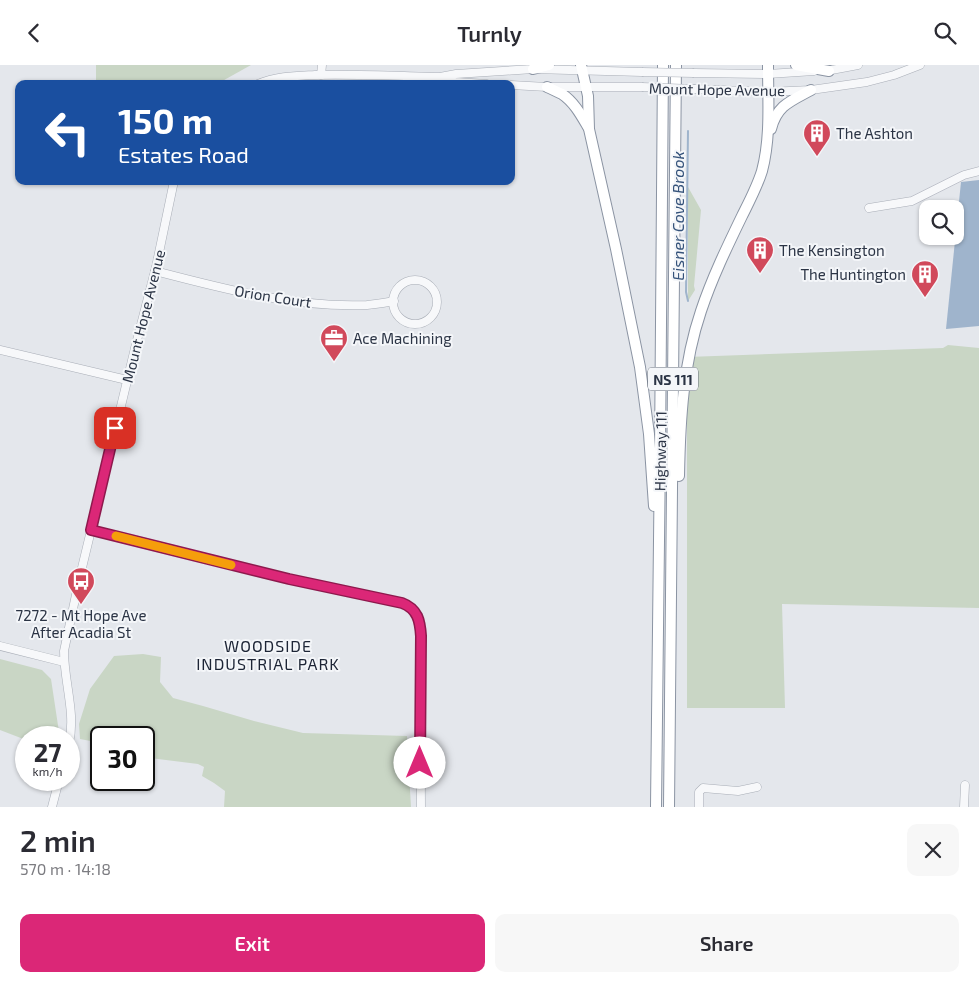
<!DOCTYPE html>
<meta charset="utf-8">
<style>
:root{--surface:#fff;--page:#f7f7f7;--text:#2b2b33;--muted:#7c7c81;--accent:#db2777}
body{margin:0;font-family:"Exo 2",sans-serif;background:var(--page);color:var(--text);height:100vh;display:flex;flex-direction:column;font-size:19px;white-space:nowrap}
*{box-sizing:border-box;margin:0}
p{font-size:16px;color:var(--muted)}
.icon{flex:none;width:28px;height:28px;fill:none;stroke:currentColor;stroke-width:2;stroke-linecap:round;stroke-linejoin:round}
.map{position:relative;height:742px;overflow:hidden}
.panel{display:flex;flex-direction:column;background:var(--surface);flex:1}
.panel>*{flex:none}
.top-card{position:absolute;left:15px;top:15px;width:500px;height:105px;border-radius:10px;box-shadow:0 1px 4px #0004;background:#1a4fa0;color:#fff;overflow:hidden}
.fabs{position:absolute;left:919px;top:135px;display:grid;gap:10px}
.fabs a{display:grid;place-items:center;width:45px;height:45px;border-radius:10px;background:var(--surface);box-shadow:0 1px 4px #0004;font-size:25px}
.speed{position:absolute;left:15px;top:661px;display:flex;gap:10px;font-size:25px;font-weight:700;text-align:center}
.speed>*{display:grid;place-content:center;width:65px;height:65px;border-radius:50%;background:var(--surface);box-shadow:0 1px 4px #0004;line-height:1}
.speed small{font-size:12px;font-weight:400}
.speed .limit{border:2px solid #111;border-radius:8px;background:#fff;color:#111}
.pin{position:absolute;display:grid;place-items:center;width:42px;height:42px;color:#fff;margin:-21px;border-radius:10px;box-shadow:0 2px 8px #0006}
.me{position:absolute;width:55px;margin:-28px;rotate:0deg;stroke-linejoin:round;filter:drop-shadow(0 0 4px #0008)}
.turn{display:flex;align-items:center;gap:18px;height:105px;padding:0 20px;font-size:22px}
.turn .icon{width:65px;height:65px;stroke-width:2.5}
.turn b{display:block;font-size:35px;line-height:42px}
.round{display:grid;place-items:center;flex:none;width:52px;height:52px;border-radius:10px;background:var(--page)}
.overview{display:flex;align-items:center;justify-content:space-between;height:85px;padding:0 20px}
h1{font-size:30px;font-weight:600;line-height:38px}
.action{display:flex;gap:10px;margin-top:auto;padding:10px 20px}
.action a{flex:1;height:58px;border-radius:10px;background:var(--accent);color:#fff;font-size:20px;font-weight:600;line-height:58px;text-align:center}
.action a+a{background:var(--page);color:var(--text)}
header{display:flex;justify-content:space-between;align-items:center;height:65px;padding:0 20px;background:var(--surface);font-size:22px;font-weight:600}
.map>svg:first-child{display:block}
.green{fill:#c9d6c5}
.water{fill:#9fb4cc}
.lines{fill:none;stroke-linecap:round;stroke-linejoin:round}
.stream{stroke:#9fb4cc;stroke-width:2}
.minor-casing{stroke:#a9aeb7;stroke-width:9}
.highway-casing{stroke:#8b94a3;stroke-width:12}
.minor{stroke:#f7f8fa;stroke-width:8}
.highway{stroke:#fff;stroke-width:10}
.minor-bridge-casing{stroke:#a9aeb7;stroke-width:9;stroke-linecap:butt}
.minor-bridge{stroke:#f7f8fa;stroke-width:8}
.route-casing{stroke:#8e194d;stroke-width:12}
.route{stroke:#db2777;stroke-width:9}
.slow{stroke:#f59e0b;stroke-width:9}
.labels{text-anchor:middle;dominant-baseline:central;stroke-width:4;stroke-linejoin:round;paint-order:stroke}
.shield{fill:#f4f6f9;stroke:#676e7b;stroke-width:1}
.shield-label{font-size:14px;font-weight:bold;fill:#2b3445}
.street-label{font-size:15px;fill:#2b3445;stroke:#f4f6f9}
.poi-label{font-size:15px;fill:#2b3445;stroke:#f4f6f9;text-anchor:start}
.water-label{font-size:16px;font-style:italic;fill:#34527a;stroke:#f4f6f9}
.neighbourhood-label{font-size:16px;letter-spacing:1px;fill:#1d2536;stroke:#f4f6f9}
</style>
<header><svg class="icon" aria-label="back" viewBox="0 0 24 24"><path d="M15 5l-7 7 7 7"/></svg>Turnly<svg class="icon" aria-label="search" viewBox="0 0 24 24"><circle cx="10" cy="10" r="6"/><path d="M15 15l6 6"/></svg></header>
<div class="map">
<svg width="979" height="742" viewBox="0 0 979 742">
<rect width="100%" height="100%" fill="#e4e7ec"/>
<g class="green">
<path d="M96 0H251L217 19H96Z"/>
<path d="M688 122 701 145 694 221 695 225 688 236Z"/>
<path d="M948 280 979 283V543L782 539 785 643H687V292L943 283Z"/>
<path d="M143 589 161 592 160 617 173 633 203 641 254 656 303 668 407 671 411 742H224L225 726 214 718 202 711 204 702 198 699 150 693 144 691V672H101V678L80 674 79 659 90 624 114 591Z"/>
<path d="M0 594 42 605 51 614 59 667 56 672H26V675L0 665Z"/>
</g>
<path class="water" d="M979 115V261L946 264 961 117Z"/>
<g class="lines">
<path class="stream" d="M688 236 686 227 688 66"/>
<g class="minor-casing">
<g id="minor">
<path d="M826 6 858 0"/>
<path d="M694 8 768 9 814 6"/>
<path d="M321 10 322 0"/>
<path d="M442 13 455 17 487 19"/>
<path d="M258 19C277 11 296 11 315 10 357 9 399 11 440 12L456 9 533 4 642 7"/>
<path d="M511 20 547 22H642"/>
<path d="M695 24 768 27 811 25 867 17 894 10 920 0"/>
<path d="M869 143 912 136 964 110 979 106"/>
<path d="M155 206C224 224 295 243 367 240 376 239 385 238 394 236"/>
<circle cx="415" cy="237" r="22"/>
<path d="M0 285 127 315"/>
<path d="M91 465 261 507 371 532 402 538 410 542 414 546 417 551 420 561 421 742"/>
<path d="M0 581 64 597"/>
<path d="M69 678C76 648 64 617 64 586L80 511 135 283 156 202 174 116"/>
<path d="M52 742 59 715"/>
<path d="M699 742V727L703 723 738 726 757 722"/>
<path d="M964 742 965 720"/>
</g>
</g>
<g class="highway-casing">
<g id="highway">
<path d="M581 0 588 31 589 64 616 184 640 302 649 369 654 441"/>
<path d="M796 0 829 6"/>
<path d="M533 4 549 0"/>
<path d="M547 22C552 24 557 27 562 29 574 37 581 50 588 62"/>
<path d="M771 64C777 40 791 36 811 25"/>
<path d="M679 411C680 355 683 299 701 246 712 213 727 182 742 151 749 137 757 122 762 106 771 72 768 35 768 0"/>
<path d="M656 742 660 387 663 0"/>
<path d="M669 742 676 0"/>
</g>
</g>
<use href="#minor" class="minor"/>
<use href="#highway" class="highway"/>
<g class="minor-bridge-casing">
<g id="minor-bridge">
<path d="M642 7 694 8"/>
<path d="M642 22 695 24"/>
</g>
</g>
<use href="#minor-bridge" class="minor-bridge"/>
</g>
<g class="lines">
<g class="route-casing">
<path id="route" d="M115 363 91 465 289 514 402 538C418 544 420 556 421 571L420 698"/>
</g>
<use href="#route" class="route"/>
<path class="slow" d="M116 471 231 500"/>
</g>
<defs>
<g id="building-pin" transform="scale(1.4375)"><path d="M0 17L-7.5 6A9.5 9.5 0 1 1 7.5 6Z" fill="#d1495b" stroke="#f4f6f9"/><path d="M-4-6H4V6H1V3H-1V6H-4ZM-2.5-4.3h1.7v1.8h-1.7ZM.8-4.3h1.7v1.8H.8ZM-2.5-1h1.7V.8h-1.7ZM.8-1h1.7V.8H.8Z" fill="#fff"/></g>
<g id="office-pin" transform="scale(1.4375)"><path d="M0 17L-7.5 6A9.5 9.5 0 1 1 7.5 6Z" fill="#d1495b" stroke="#f4f6f9"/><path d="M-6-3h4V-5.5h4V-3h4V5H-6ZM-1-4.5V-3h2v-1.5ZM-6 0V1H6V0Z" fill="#fff"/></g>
<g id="bus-pin" transform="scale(1.4375)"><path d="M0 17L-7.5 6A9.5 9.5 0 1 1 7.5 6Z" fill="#d1495b" stroke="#f4f6f9"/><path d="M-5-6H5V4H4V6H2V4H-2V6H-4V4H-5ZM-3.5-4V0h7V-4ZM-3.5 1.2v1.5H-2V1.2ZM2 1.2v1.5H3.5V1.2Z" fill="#fff"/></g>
</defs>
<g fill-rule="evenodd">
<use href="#building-pin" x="817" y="68"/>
<use href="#building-pin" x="760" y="185"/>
<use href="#building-pin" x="925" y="209"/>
<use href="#office-pin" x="334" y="273"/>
<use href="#bus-pin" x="81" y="516"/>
</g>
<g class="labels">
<rect class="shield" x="648" y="302.5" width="50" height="23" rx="4"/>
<g class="shield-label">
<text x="673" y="314">NS 111</text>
</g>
<g class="street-label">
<text transform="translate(717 24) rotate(1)">Mount Hope Avenue</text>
<text transform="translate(273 231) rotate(9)">Orion Court</text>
<text transform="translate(143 251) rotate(-76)">Mount Hope Avenue</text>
<text transform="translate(660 386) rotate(-89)">Highway 111</text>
</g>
<g class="poi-label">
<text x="836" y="68">The Ashton</text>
<text x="779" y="185">The Kensington</text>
<text x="906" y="209" text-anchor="end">The Huntington</text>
<text x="353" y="273">Ace Machining</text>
<text x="81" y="550" text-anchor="middle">7272 - Mt Hope Ave<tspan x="81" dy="17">After Acadia St</tspan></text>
</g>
<g class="water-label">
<text transform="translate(677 151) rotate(-90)">Eisner Cove Brook</text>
</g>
<g class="neighbourhood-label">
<text x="268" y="580">WOODSIDE<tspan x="268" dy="18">INDUSTRIAL PARK</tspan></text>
</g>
</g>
</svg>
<div class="fabs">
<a><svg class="icon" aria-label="search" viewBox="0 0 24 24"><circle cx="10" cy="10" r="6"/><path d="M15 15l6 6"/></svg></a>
</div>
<div class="speed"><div>27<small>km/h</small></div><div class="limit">30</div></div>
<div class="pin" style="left:115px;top:363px;background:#d93025"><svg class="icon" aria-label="arrive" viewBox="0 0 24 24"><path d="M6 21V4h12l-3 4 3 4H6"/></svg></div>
<svg class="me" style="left:420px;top:698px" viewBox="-20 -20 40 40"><circle r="19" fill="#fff"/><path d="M0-13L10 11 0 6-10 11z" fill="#db2777"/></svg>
<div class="top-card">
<div class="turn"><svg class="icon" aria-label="left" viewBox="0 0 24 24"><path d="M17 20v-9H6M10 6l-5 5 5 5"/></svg><div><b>150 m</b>Estates Road</div></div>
</div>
</div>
<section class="panel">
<div class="overview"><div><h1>2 min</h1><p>570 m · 14:18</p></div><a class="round"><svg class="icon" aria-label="close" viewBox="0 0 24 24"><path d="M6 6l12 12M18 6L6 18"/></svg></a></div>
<div class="action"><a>Exit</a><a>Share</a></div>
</section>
